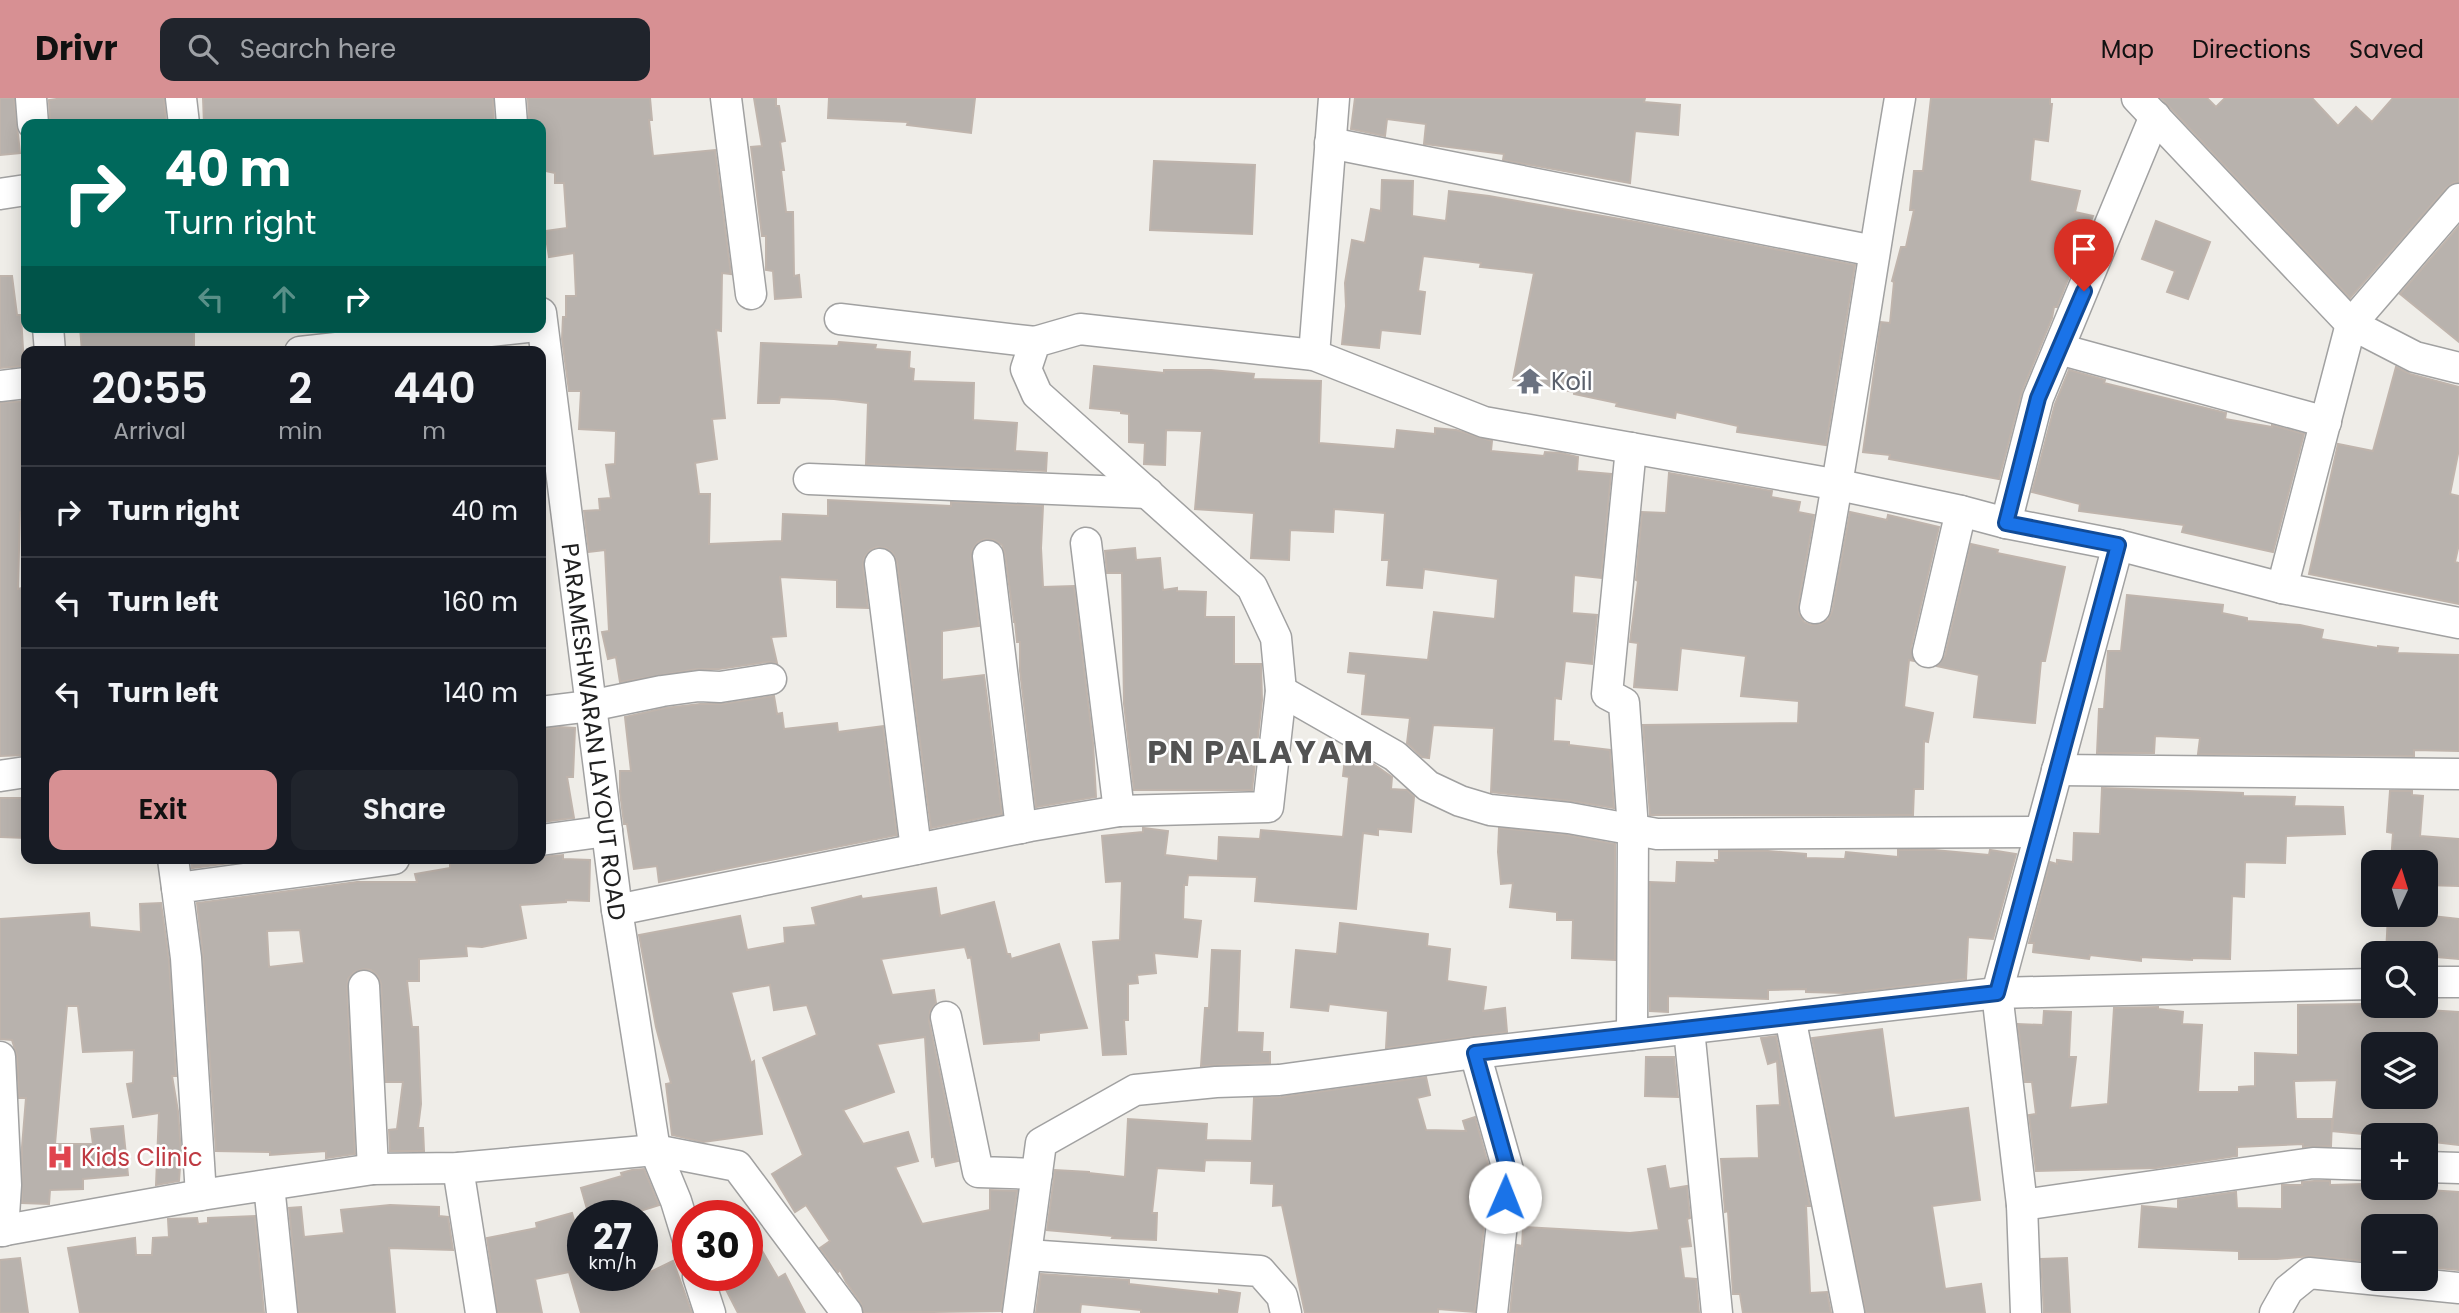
<!DOCTYPE html>
<meta charset="utf-8">
<style>
:root{--surface:#171b24;--page:#20242c;--text:#f1f3f6;--muted:#9ea1a6;--line:#363941;--accent:#d79093}
body{margin:0;font-family:Poppins,sans-serif;background:var(--page);color:var(--text);height:100vh;display:flex;flex-direction:column;font-size:26px;white-space:nowrap}
*{box-sizing:border-box;margin:0}
p{font-size:23px;color:var(--muted)}
.icon{flex:none;width:38px;height:38px;fill:none;stroke:currentColor;stroke-width:2;stroke-linecap:round;stroke-linejoin:round}
.map{position:relative;flex:1;overflow:hidden}
.side{position:absolute;left:21px;top:248px;width:525px;height:518px;display:flex;flex-direction:column;background:var(--surface);border-radius:14px;box-shadow:0 4px 18px #0003}
.side>*{flex:none}
.top-card{position:absolute;left:21px;top:21px;width:525px;height:214px;border-radius:14px;box-shadow:0 4px 18px #0003;background:#00695c;color:#fff;overflow:hidden}
.needle{width:46px;rotate:4deg}
.buttons{position:absolute;left:2361px;top:752px;display:grid;gap:14px}
.buttons a{display:grid;place-items:center;width:77px;height:77px;border-radius:14px;background:var(--surface);box-shadow:0 4px 18px #0003;font-size:35px}
.speed{position:absolute;left:567px;top:1102px;display:flex;gap:14px;font-size:35px;font-weight:700;text-align:center}
.speed>*{display:grid;place-content:center;width:91px;height:91px;border-radius:50%;background:var(--surface);box-shadow:0 4px 18px #0003;line-height:1}
.speed small{font-size:18px;font-weight:400}
.speed .limit{border:10px solid #d22;background:#fff;color:#111}
.pin{position:absolute;display:grid;place-items:center;width:60px;height:60px;color:#fff;margin:-72px -30px;border-radius:50% 50% 50% 0;rotate:-45deg;box-shadow:0 0 7px #0007}
.pin .icon{rotate:45deg}
.me{position:absolute;width:77px;margin:-38px;rotate:1deg;stroke-linejoin:round;filter:drop-shadow(0 0 5px #0008)}
.turn{display:flex;align-items:center;gap:24px;height:147px;padding:0 28px;font-size:32px}
.turn .icon{width:91px;height:91px;stroke-width:2.5}
.turn b{display:block;font-size:49px;line-height:60px}
.lanes{display:flex;align-items:center;height:66px;padding:0 28px;background:#0003;justify-content:center;gap:35px;direction:ltr}
.lanes .off{opacity:.35}
.eta{display:flex;justify-content:space-evenly;align-items:center;height:119px;text-align:center}
.eta b{font-size:42px;font-weight:600;line-height:49px}
.action{display:flex;gap:14px;margin-top:auto;padding:14px 28px}
.action a{flex:1;height:80px;border-radius:14px;background:var(--accent);color:#111;font-size:28px;font-weight:600;line-height:80px;text-align:center}
.action a+a{background:var(--page);color:var(--text)}
ul{padding:0;list-style:none}
li{display:flex;align-items:center;gap:21px;height:91px;padding:0 28px;border-top:2px solid var(--line)}
li div{flex:1}
li b{display:block;font-size:26px}
li em{font-style:normal}
header{display:flex;align-items:center;gap:42px;box-sizing:border-box;height:98px;padding:0 35px;background:var(--accent);color:#111}
header strong{font-size:33px}
nav{display:flex;gap:38px;margin-inline-start:auto;font-size:24px}
.search{width:490px;height:63px;background:var(--page);display:flex;align-items:center;gap:18px;box-sizing:border-box;padding:0 24px;border-radius:14px;color:var(--muted);font-size:26px}
.map>svg:first-child{display:block}
.building{fill:#b8b2ad;stroke:#bfb4ac;stroke-width:2;fill-rule:evenodd}
.lines{fill:none;stroke-linecap:round;stroke-linejoin:round}
.minor-casing{stroke:#a1a1a1;stroke-width:33}
.minor{stroke:#fff;stroke-width:30}
.route-casing{stroke:#114b97;stroke-width:18}
.route{stroke:#1a73e8;stroke-width:12}
.labels{text-anchor:middle;dominant-baseline:central;stroke-width:5;stroke-linejoin:round;paint-order:stroke}
.worship-label{font-size:24px;fill:#5b616d;stroke:#fff;text-anchor:start}
.street-label{font-size:24px;fill:#202020;stroke:#fff}
.health-label{font-size:24px;fill:#be3a42;stroke:#fff;text-anchor:start}
.district-label{font-size:32px;font-weight:bold;letter-spacing:2px;fill:#535353;stroke:#fff}
</style>
<header>
<strong>Drivr</strong>
<div class="search"><svg class="icon" aria-label="search" viewBox="0 0 24 24"><circle cx="10" cy="10" r="6"/><path d="M15 15l6 6"/></svg>Search here</div>
<nav><a>Map</a><a>Directions</a><a>Saved</a></nav>
</header>
<div class="map">
<svg width="2459" height="1215" viewBox="0 0 2459 1215">
<rect width="100%" height="100%" fill="#efede8"/>
<g class="building">
<path d="M0 0H14L20 55 0 57Z"/>
<path d="M64 0H164L166 24 111 23V26H50L49 2Z"/>
<path d="M203 0H493L494 26H204Z"/>
<path d="M528 0H650L652 22H649L653 58 715 52 731 176 722 175 721 233 716 232 725 320 712 321 717 361 695 365 699 396H710L709 446 782 443 783 416 828 418V402L951 408V404L1043 408 1041 450 1043 489 1074 488 1093 645 1096 699 1036 709 1020 573V544H1017L1015 524H1014L1005 456 1002 447 994 442 985 441 978 444 972 452 971 460 979 528 942 533V582L984 577 1002 716 931 730 897 464 893 455 886 450 877 449 870 452 864 460 863 468 868 510 837 509V482L780 479 786 538 771 539 777 565 768 564 719 571H697L620 584 616 559 608 561 602 534 609 533 605 452 589 454 584 413 600 412 599 401 611 400 606 367 615 366 616 333 579 331 581 293H569L562 241 563 219H566V198H576L574 155 549 159 545 133 567 130 564 85H555V75L541 72V26H529Z"/>
<path d="M754 0H776V8H779L785 43 780 44 784 72H781L786 114H793L794 178 799 177 801 199 775 201 773 173 766 172V138H762L751 49 762 48Z"/>
<path d="M829 0H975L971 35 907 27 908 24 828 20Z"/>
<path d="M1355 0H1645L1644 4 1680 7 1678 37 1635 33 1630 85 1503 62 1504 56 1424 46 1426 26 1387 21 1385 38 1351 31Z"/>
<path d="M1931 0H2050V6H2052L2048 43 2034 41 2030 83 2080 93 2075 114 2093 118 2057 209H2054L2052 220 2022 293 1999 381 1889 361 1890 357 1863 354 1881 224 1890 225 1894 184 1892 183 1901 149H1906L1914 112H1910L1914 73H1923Z"/>
<path d="M2161 0H2207L2216 9 2225 0H2312L2338 28 2356 9 2372 24 2393 0H2459V84L2453 85 2446 90 2350 200Z"/>
<path d="M1154 63 1255 67 1252 136 1150 132Z"/>
<path d="M1382 82 1413 83 1412 118 1446 123 1449 93 1489 98 1637 124 1855 167 1826 347 1737 334 1738 328 1676 314 1675 320 1616 308 1617 305 1574 296V294L1513 282 1534 175 1480 169 1481 165 1423 158 1418 193 1425 194 1420 236 1381 232 1379 250 1342 246 1346 208 1345 185 1352 142 1365 145 1371 111 1381 113Z"/>
<path d="M2156 123 2210 144 2188 201 2167 194 2175 173 2142 161Z"/>
<path d="M2459 128V244L2400 196Z"/>
<path d="M0 178H12L17 217H21L24 268 0 270Z"/>
<path d="M80 229H194V249L140 250V254H82Z"/>
<path d="M839 244 876 247 875 251 910 254 909 270 914 271 913 283 974 285 973 322 1017 325 1015 353 1047 355 1046 373 866 366 868 305 834 301 780 299 779 305H758L761 245 838 248Z"/>
<path d="M1094 268 1164 275V272H1211L1254 276 1253 281 1321 283 1319 345 1395 351 1397 332 1435 336V330L1456 332 1492 343 1491 353 1544 358 1545 354 1561 355 1578 359 1577 373 1611 376 1601 480 1574 477 1572 515 1597 517 1592 566 1565 563 1561 601 1555 600 1553 643 1569 644V647L1610 652 1614 710 1571 703 1491 694 1494 630 1433 627 1429 660 1422 659 1407 645 1410 620 1362 616 1366 576 1348 574 1350 555 1428 562 1434 514 1495 521 1498 481 1424 471 1422 490 1387 487 1389 462H1382L1385 415 1334 411 1333 434 1290 432 1289 462 1251 460 1254 415 1195 411 1202 333 1166 332 1165 367 1144 366 1145 345 1129 344V316L1121 315V313L1090 310Z"/>
<path d="M2396 269 2410 276 2459 289V351L2450 396 2459 398V446L2455 464 2459 465V506L2309 476 2338 346 2373 353Z"/>
<path d="M2069 272 2105 282 2104 285 2226 315 2225 321 2272 329V327L2304 336 2273 454 2182 434 2184 427 2079 413 2080 406 2032 394 2055 306Z"/>
<path d="M25 303 26 413 20 414 18 491 26 489V657L0 658V305Z"/>
<path d="M1669 375 1772 393 1771 399 1800 404 1798 414 1814 417 1798 508 1799 516 1804 524 1811 527 1821 526 1828 522 1832 514 1850 414 1887 422 1888 417 1939 429 1911 550 1914 563 1909 562 1904 609 1933 615 1928 644 1924 643 1923 691H1914L1913 717H1650L1643 627 1798 625 1799 603 1741 598 1746 558 1681 550 1677 592 1634 589 1638 545 1630 544 1638 483 1636 482 1642 414 1666 415Z"/>
<path d="M1971 446 1998 452 1997 455 2065 469 2045 563H2041L2035 625 1974 619 1979 577 1937 568 1945 558Z"/>
<path d="M1135 450 1136 462 1160 460 1163 492 1177 490V493L1206 494 1205 519H1234V566H1261L1262 602 1252 692H1134L1124 606 1122 475H1107L1105 453Z"/>
<path d="M2127 497 2223 507 2222 515 2247 520V523L2300 527 2323 532 2321 541 2378 550V548L2398 550 2397 555 2459 557V653L2414 652V658L2198 656 2200 640 2155 638 2154 655H2097L2099 611H2104L2108 553H2121Z"/>
<path d="M774 598 777 616 782 615 784 631 837 625 838 634 883 628 897 737 659 784 657 768 634 771 627 726H624L620 694V673H631L625 619 665 610 700 606H722Z"/>
<path d="M560 629 575 630 573 679H567L574 720 541 724V631Z"/>
<path d="M1345 661 1369 663 1392 679 1391 691 1407 692 1414 699 1411 734 1378 731V737L1363 735 1356 811 1255 803 1257 779 1188 777 1187 787H1184L1183 821 1201 823 1197 859 1154 855 1156 875 1137 877 1138 885 1128 886V922H1124L1126 956 1103 957 1093 844 1120 842 1122 783 1106 784 1102 738 1143 734V730L1168 733 1165 757 1218 763 1219 739 1260 741 1261 732 1343 739 1349 679 1343 678Z"/>
<path d="M2102 690 2243 695V698L2295 699 2294 708 2343 709 2345 736 2286 738 2285 765 2245 764 2244 799 2232 798 2230 861 2192 860V862L2141 859V863L2090 857 2089 861 2033 854 2034 845H2029L2050 764 2057 766V762L2073 764 2074 735 2100 736Z"/>
<path d="M2390 693H2412V697L2423 698 2420 738 2459 741V788L2426 787V765H2391L2393 735 2387 734Z"/>
<path d="M0 700H26V740L0 739Z"/>
<path d="M1499 730 1567 737 1615 746V862L1572 860 1573 822H1557V814L1510 809 1513 785 1501 786 1498 754Z"/>
<path d="M1898 752H1934L1989 757 1990 752 2016 756 1993 841 1968 839 1966 881 1846 895 1806 894V891L1768 892V901L1668 898V914L1650 913V784L1676 785 1677 764 1716 765 1715 762H1719V753H1768L1806 756V760L1845 761 1846 754 1898 759Z"/>
<path d="M563 757V761L590 762 589 803 566 802V804L520 807 526 840 482 849 466 848 467 858 419 861V883H407L412 929H418L421 1006 418 1030H423L424 1053H390L389 1032 397 1031 403 984H386L381 886 378 878 371 872 364 871 354 874 348 881 347 889 355 1056 326 1060V1053L270 1057V1054L216 1053 203 859 197 805 357 784H417L415 776 450 770V764L470 765V761H541V759ZM300 832 304 865 269 869 267 833Z"/>
<path d="M191 761H260L192 770Z"/>
<path d="M936 790 940 818 994 804 1007 856H1010L1011 861 1059 846 1087 930 1039 935V942L984 946 971 859 968 860 965 849 881 861 892 897 934 892 936 905 930 913 929 923 958 1063 936 1068 934 1058 932 1059 925 939 877 946 894 994 843 1012 863 1046 908 1034 918 1063 895 1069 922 1126 990 1112V1092L1017 1093 1001 1213 864 1215 861 1205 846 1184 840 1172 838 1174 820 1150 830 1143 806 1107 795 1114 772 1076 803 1057 763 960 817 937 807 907 774 912 770 887 731 894 751 965 754 963 762 1036 703 1044 672 1037 666 986 671 985 656 929 639 837 740 818 747 852 785 845 784 830 816 827 812 810 861 798 862 801Z"/>
<path d="M161 805 169 862 176 978H172L178 1013 181 1055 179 1083 156 1087 159 1015 133 1019 127 986 133 985 134 952 83 954 78 908H67L55 1046H93L91 1031 123 1028 128 1077 83 1081V1091L50 1092 49 1106 22 1105V1049L26 1000H19L17 958 12 942 0 941V821L89 815 90 829 141 834 140 806Z"/>
<path d="M2388 817H2423L2459 821V861L2426 858V856H2386Z"/>
<path d="M1340 825 1428 836 1427 848 1450 851 1447 883 1486 889 1483 913 1505 910 1507 934 1386 950 1388 913 1329 906 1328 913 1291 909 1296 852 1337 856Z"/>
<path d="M1212 852 1240 853 1237 934 1263 935 1262 954H1270V965L1201 968 1205 910H1209Z"/>
<path d="M2362 906V908L2459 914V1047L2426 1043V1038H2384L2332 1033 2337 982 2294 983 2296 1021H2332L2331 1048 2303 1049V1046L2237 1049V1058L2156 1070 2036 1073 2029 1017 2036 1016 2032 984H2025L2018 926 2043 927 2044 913 2071 914 2069 959H2076L2070 1010 2108 1006 2114 910 2158 909V911L2183 914 2182 926 2202 927 2198 994H2239V989L2255 988V955L2298 957V907ZM2363 947H2426V999H2370V992H2363Z"/>
<path d="M1882 931 1894 1020 1968 1010 1980 1102 1932 1108 1945 1191 1981 1186 1985 1215H1866L1812 940Z"/>
<path d="M1776 938 1810 1108H1806L1810 1195 1827 1194 1831 1215H1743L1740 1196H1733L1728 1113 1725 1114 1721 1061 1759 1060 1757 1008 1780 1007 1777 963 1768 966 1761 940Z"/>
<path d="M1646 959H1674L1678 999 1645 998Z"/>
<path d="M1426 979 1430 997 1417 1000 1426 1032 1466 1033 1463 1023 1475 1019 1490 1073 1475 1214 1438 1211V1215H1305L1282 1107 1273 1108 1274 1086 1251 1085 1252 1063 1205 1062 1204 1073 1157 1070 1152 1115H1157L1156 1142 1112 1140 1113 1138 1047 1132 1055 1072 1089 1074V1075L1125 1079 1128 1021 1207 1026 1206 1042 1252 1043 1254 1000 1281 999Z"/>
<path d="M1665 1068 1669 1091 1687 1088 1690 1120 1687 1121 1691 1148 1680 1149 1684 1180 1696 1181 1699 1215H1510L1517 1147 1522 1148 1523 1129 1630 1135 1659 1132 1648 1071Z"/>
<path d="M644 1071 659 1107 624 1118H589L581 1090 622 1078 621 1075 632 1072Z"/>
<path d="M2314 1083H2330V1087L2362 1086V1090L2412 1095 2413 1091 2459 1094V1172L2426 1169V1129H2373V1164L2311 1158 2277 1161H2239V1153L2139 1149 2142 1108 2178 1111V1102L2236 1094 2237 1110 2282 1111V1087H2302V1084Z"/>
<path d="M390 1107 439 1109V1118L448 1119 453 1152 389 1150 395 1215H299L289 1110 301 1109 304 1139 344 1135 341 1112Z"/>
<path d="M572 1115 583 1155V1178H642L673 1163 692 1215H581L569 1174 535 1181 542 1215H498L487 1140 537 1130 536 1125Z"/>
<path d="M255 1118 264 1215H80L68 1150 135 1140 136 1157H152L153 1140 169 1139 168 1121 197 1120 198 1126 208 1125V1120Z"/>
<path d="M747 1127 778 1180 785 1176 805 1215H738L719 1178H747Z"/>
<path d="M20 1160 28 1215H0V1162Z"/>
<path d="M2067 1160 2070 1215H2044L2041 1161Z"/>
<path d="M1041 1176 1129 1182V1186L1219 1196V1192L1240 1195 1237 1215H1141V1212L1081 1206 1080 1215H1036Z"/>
</g>
<g class="lines">
<g class="minor-casing">
<g id="minor">
<path d="M31 0 33 26"/>
<path d="M181 0 184 26"/>
<path d="M510 0 512 26"/>
<path d="M726 0 751 196"/>
<path d="M2137 0 2351 226 2415 259 2459 270"/>
<path d="M1330 45 1874 153"/>
<path d="M0 96 26 92"/>
<path id="s1" d="M541 215 617 812 655 1052 676 1103 688 1142"/>
<path d="M840 221 1035 244"/>
<path d="M48 229 50 254"/>
<path d="M2059 251 2326 324"/>
<path d="M300 254 527 229"/>
<path d="M1314 257 1334 0"/>
<path d="M0 288 26 285"/>
<path d="M1631 350 1607 596 1624 605 1633 731 1632 937"/>
<path d="M809 381 1148 395"/>
<path d="M2006 425 2038 300 2155 18"/>
<path d="M1086 445 1119 713"/>
<path d="M2118 447 2282 490 2351 226 2459 101"/>
<path d="M988 458 1021 730"/>
<path d="M880 466 916 751"/>
<path d="M2282 490 2459 525"/>
<path d="M1815 510C1847 341 1871 170 1900 0"/>
<path d="M1928 554 1961 413"/>
<path d="M1281 593 1395 658 1428 688 1460 703 1490 712 1569 720 1657 736 2040 734"/>
<path d="M541 614 590 608 662 593 699 588 720 589 771 581"/>
<path d="M2057 672 2459 676"/>
<path d="M0 678 26 674"/>
<path d="M541 742 607 733"/>
<path d="M173 761 177 790"/>
<path d="M617 812 1030 728 1119 713 1268 709 1281 593 1276 540 1252 489 1037 296 1026 271 1035 244 1080 231 1314 257 1484 324 1839 387 1961 413 2006 425 2118 447 1997 895 2022 1107 2026 1215"/>
<path d="M2426 884H2459"/>
<path d="M364 888 373 1071"/>
<path d="M946 919 978 1074 1037 1076"/>
<path d="M1790 919 1849 1215"/>
<path d="M1689 931 1717 1215"/>
<path d="M1475 955 1508 1072 1492 1215"/>
<path d="M0 959 6 1087 3 1133"/>
<path d="M2426 1069 2459 1070"/>
<path d="M458 1070 481 1215"/>
<path d="M269 1087 282 1215"/>
<path d="M201 1097 186 860 177 790 394 761"/>
<path d="M2022 1107 2313 1065 2373 1067"/>
<path d="M0 1133 201 1097 373 1071 458 1070 655 1052 737 1068 847 1215"/>
<path d="M1027 1157 1260 1173 1282 1198 1286 1215"/>
<path d="M698 1178 710 1215"/>
<path d="M1018 1215 1041 1045 1135 992 1216 984 1279 982 1475 955 1997 895 2373 886"/>
<path d="M2275 1215 2288 1192 2309 1175 2459 1190"/>
</g>
</g>
<use href="#minor" class="minor"/>
</g>
<g class="lines">
<g class="route-casing">
<path id="route" d="M1505 1099 1508 1072 1475 955 1997 895 2118 447 2006 425 2038 300 2084 193"/>
</g>
<use href="#route" class="route"/>
</g>
<defs>
<g id="temple-bare" transform="scale(2.1)"><path d="M0-6L5-2H3V0L6.5 2.5H4V6H1.5V3h-3V6H-4V2.5H-6.5L-3 0V-2H-5Z" fill="#6b7280" stroke="#fff" stroke-width="2.5" paint-order="stroke"/></g>
<g id="hospital-bare" transform="scale(2.1)"><path d="M-5-5h3v3.5h4V-5h3V5h-3V1.5h-4V5h-3Z" fill="#e0444e" stroke="#fff" stroke-width="2.5" paint-order="stroke"/></g>
</defs>
<g fill-rule="evenodd">
<use href="#temple-bare" x="1530" y="283"/>
<use href="#hospital-bare" x="60" y="1059"/>
</g>
<g class="labels">
<g class="worship-label">
<text x="1551" y="283">Koil</text>
</g>
<g class="street-label">
<text stroke="none"><textPath href="#s1" startOffset="422">PARAMESHWARAN LAYOUT ROAD</textPath></text>
</g>
<g class="health-label">
<text x="81" y="1059">Kids Clinic</text>
</g>
<g class="district-label">
<text x="1261" y="653">PN PALAYAM</text>
</g>
</g>
</svg>
<div class="buttons">
<a><svg class="needle" viewBox="-14 -14 28 28"><path d="M0-13l5 13h-10z" fill="#e53935"/><path d="M0 13l5-13h-10z" fill="#9ea1a6"/></svg></a>
<a><svg class="icon" aria-label="search" viewBox="0 0 24 24"><circle cx="10" cy="10" r="6"/><path d="M15 15l6 6"/></svg></a>
<a><svg class="icon" aria-label="layers" viewBox="0 0 24 24"><path d="M12 4l9 5-9 5-9-5zM3 14l9 5 9-5"/></svg></a>
<a>+</a>
<a>−</a>
</div>
<div class="speed"><div>27<small>km/h</small></div><div class="limit">30</div></div>
<div class="pin" style="left:2084px;top:193px;background:#d93025"><svg class="icon" aria-label="arrive" viewBox="0 0 24 24"><path d="M6 21V4h12l-3 4 3 4H6"/></svg></div>
<svg class="me" style="left:1505px;top:1099px" viewBox="-20 -20 40 40"><circle r="19" fill="#fff"/><path d="M0-13L10 11 0 6-10 11z" fill="#1a73e8"/></svg>
<div class="top-card">
<div class="turn"><svg class="icon" aria-label="right" viewBox="0 0 24 24"><path d="M7 20v-9h11M14 6l5 5-5 5"/></svg><div><b>40 m</b>Turn right</div></div>
<div class="lanes"><svg class="icon off" aria-label="left" viewBox="0 0 24 24"><path d="M17 20v-9H6M10 6l-5 5 5 5"/></svg><svg class="icon off" aria-label="ahead" viewBox="0 0 24 24"><path d="M12 20V5M6 11l6-6 6 6"/></svg><svg class="icon" aria-label="right" viewBox="0 0 24 24"><path d="M7 20v-9h11M14 6l5 5-5 5"/></svg></div>
</div>
<section class="side">
<div class="eta">
<div><b>20:55</b><p>Arrival</p></div>
<div><b>2</b><p>min</p></div>
<div><b>440</b><p>m</p></div>
</div>
<ul>
<li><svg class="icon" aria-label="right" viewBox="0 0 24 24"><path d="M7 20v-9h11M14 6l5 5-5 5"/></svg><div><b>Turn right</b></div><em>40 m</em></li>
<li><svg class="icon" aria-label="left" viewBox="0 0 24 24"><path d="M17 20v-9H6M10 6l-5 5 5 5"/></svg><div><b>Turn left</b></div><em>160 m</em></li>
<li><svg class="icon" aria-label="left" viewBox="0 0 24 24"><path d="M17 20v-9H6M10 6l-5 5 5 5"/></svg><div><b>Turn left</b></div><em>140 m</em></li>
</ul>
<div class="action"><a>Exit</a><a>Share</a></div>
</section>
</div>
